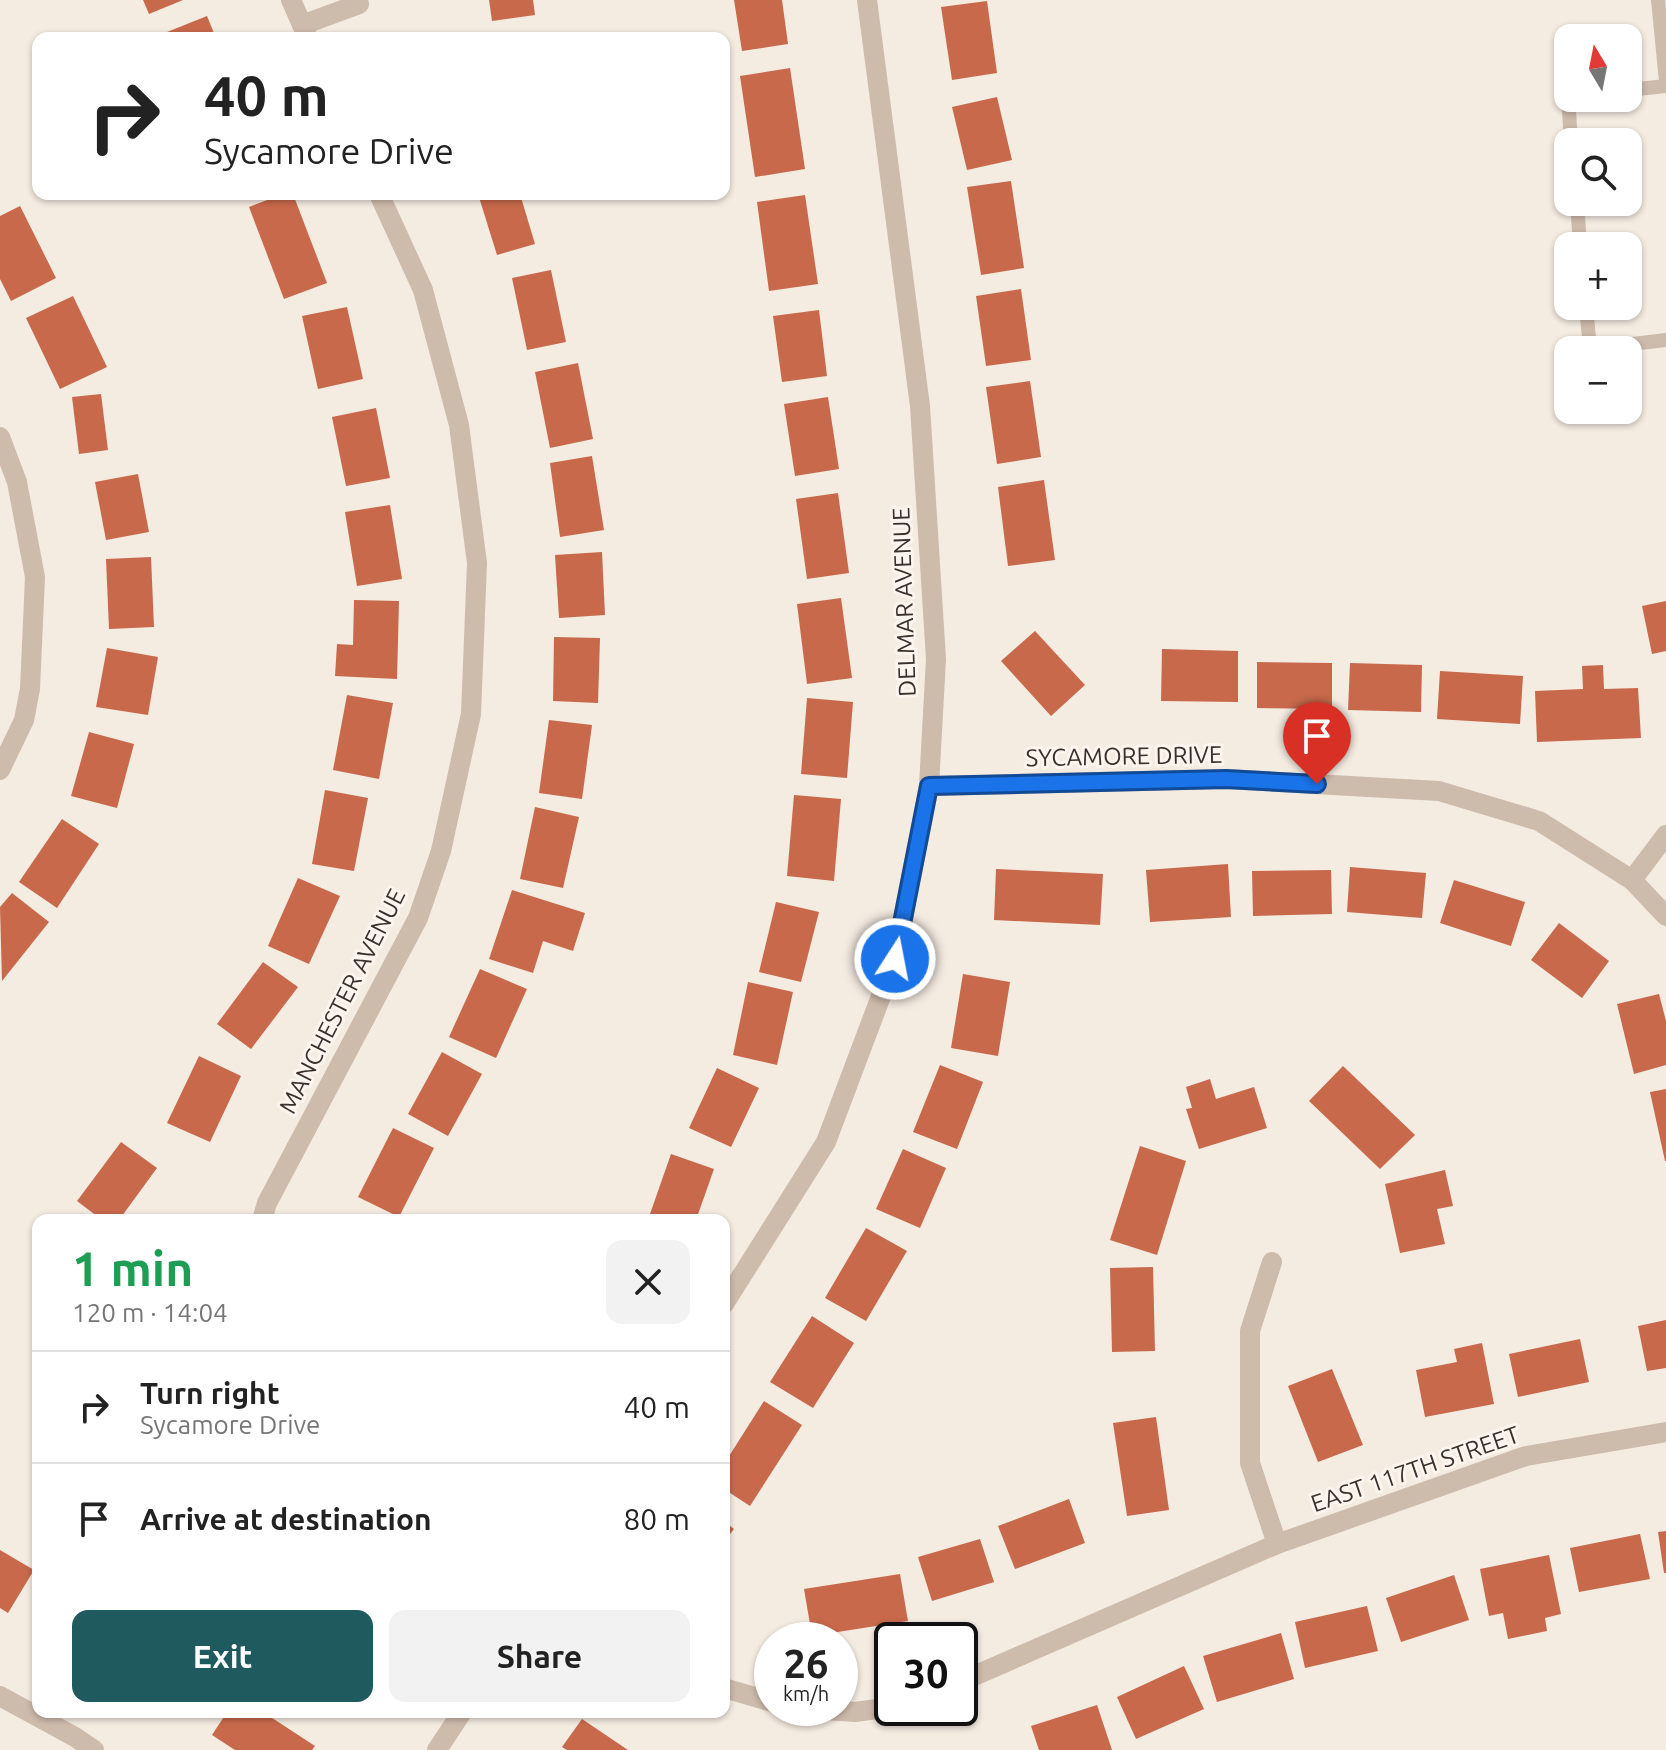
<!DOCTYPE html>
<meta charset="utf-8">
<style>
:root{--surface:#fff;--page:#f2f2f2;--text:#222;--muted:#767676;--line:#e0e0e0;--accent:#1f5a5e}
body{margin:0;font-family:Ubuntu,sans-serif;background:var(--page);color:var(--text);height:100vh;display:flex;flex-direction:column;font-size:30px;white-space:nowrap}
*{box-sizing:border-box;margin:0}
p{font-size:26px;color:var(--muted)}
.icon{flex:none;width:44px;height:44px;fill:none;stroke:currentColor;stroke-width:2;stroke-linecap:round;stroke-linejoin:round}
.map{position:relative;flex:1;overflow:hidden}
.side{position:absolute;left:32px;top:1214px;width:698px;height:504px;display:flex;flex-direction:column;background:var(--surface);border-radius:16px;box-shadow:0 2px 6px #0004}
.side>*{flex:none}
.guide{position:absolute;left:32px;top:32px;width:698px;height:168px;border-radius:16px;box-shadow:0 2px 6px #0004;background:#fff;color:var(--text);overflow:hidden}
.needle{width:52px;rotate:350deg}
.tools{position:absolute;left:1554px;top:24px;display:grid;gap:16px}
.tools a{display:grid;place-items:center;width:88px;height:88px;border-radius:16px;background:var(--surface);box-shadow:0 2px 6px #0004;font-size:40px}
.speed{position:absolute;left:754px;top:1622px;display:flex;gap:16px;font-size:40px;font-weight:700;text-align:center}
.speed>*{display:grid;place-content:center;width:104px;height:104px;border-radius:50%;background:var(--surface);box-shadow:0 2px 6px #0004;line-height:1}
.speed small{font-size:20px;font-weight:400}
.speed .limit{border:4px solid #111;border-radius:12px;background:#fff;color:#111}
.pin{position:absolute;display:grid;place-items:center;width:68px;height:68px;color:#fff;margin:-82px -34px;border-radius:50% 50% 50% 0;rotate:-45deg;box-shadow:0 0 8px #0007}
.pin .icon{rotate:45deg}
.me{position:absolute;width:88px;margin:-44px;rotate:11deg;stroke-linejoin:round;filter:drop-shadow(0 0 6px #0008)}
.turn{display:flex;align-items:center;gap:28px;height:168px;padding:0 40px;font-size:36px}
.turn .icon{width:104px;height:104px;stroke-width:2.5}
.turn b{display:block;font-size:56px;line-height:68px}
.round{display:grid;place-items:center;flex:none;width:84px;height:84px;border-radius:16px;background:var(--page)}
.overview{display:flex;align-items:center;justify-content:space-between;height:136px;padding:0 40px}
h1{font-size:48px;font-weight:600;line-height:60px;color:#1e9e55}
.primary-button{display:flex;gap:16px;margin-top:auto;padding:16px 40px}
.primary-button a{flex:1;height:92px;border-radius:16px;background:var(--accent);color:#fff;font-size:32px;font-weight:600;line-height:92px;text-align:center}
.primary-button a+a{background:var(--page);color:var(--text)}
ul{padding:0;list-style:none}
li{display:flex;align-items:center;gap:24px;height:112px;padding:0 40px;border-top:2px solid var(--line)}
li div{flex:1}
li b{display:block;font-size:30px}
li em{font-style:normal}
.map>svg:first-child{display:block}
.building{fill:#c8694b}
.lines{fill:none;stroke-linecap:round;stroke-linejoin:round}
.service{stroke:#cdbbac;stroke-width:14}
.minor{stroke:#cdbbac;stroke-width:20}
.route-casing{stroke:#114b97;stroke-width:20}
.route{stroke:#1a73e8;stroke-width:14}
.labels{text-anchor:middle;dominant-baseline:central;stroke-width:6;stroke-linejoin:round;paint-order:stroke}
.street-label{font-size:24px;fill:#3b302b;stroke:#fbf5ee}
</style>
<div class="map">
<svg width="1666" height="1750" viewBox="0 0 1666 1750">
<rect width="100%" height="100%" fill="#f4ebe1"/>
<g class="building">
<path d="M143 0H183L149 14Z"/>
<path d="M489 0H533L535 15 492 21Z"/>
<path d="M734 0H782L788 44 742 51Z"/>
<path d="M987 1 997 73 952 80 941 7Z"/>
<path d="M207 16 216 38H163L162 34Z"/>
<path d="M790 68 805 169 755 177 740 76Z"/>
<path d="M997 97 1012 160 967 170 952 107Z"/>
<path d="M1011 181 1024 268 981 275 967 187Z"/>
<path d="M283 194H293L327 283 284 299 249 207Z"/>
<path d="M478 194H520L535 244 497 255Z"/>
<path d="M805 195 818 284 769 291 757 202Z"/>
<path d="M20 206 56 278 11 301 0 279V216Z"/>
<path d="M551 270 566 342 527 350 512 278Z"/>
<path d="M1021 289 1031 360 986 366 976 296Z"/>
<path d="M73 296 107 367 60 389 26 318Z"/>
<path d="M347 307 363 379 318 389 302 316Z"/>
<path d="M819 310 827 376 782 382 773 316Z"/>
<path d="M578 363 593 439 550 448 535 372Z"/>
<path d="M1030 381 1041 457 997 464 986 387Z"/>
<path d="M101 394 108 450 79 454 72 397Z"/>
<path d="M828 397 839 469 795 476 784 404Z"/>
<path d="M376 408 390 478 346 486 332 417Z"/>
<path d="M592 456 604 530 560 537 550 463Z"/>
<path d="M138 474 149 532 106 540 95 482Z"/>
<path d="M1044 480 1055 560 1008 566 998 487Z"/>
<path d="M838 493 849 573 807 579 796 499Z"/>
<path d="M390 505 402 579 357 586 345 512Z"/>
<path d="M602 552 605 615 559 618 555 555Z"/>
<path d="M151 557 154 627 109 629 106 559Z"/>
<path d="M841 598 852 678 807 684 797 604Z"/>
<path d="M354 600 399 601 397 679 335 676 337 644 353 645Z"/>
<path d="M1666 601V651L1652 654 1642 606Z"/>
<path d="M1035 631 1085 685 1051 716 1001 661Z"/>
<path d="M554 637 600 638 598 703 553 701Z"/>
<path d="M107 648 158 657 148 715 96 707Z"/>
<path d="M1162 649 1238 651V702L1161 701Z"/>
<path d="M1257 662 1332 663V709L1257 708Z"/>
<path d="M1350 663 1422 665 1421 712 1348 710Z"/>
<path d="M1603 665 1604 689 1638 688 1641 738 1537 742 1535 691 1583 689 1582 666Z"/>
<path d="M1440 671 1523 676 1520 724 1437 719Z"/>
<path d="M347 695 393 703 379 779 333 770Z"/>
<path d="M807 698 853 702 847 778 801 774Z"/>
<path d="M549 720 592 725 582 799 539 793Z"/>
<path d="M89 732 134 744 117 808 71 796Z"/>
<path d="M325 790 368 798 354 871 312 864Z"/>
<path d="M794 795 841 799 834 881 787 876Z"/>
<path d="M535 807 579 817 563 888 520 879Z"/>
<path d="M62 819 99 844 57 908 19 882Z"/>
<path d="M1228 864 1231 917 1150 922 1146 870Z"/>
<path d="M1350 867 1426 873 1422 918 1347 912Z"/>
<path d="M996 869 1103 874 1100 925 994 920Z"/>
<path d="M1331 870 1332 914 1253 916 1252 871Z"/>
<path d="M298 878 340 896 309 964 268 946Z"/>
<path d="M1454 880 1525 902 1511 946 1440 923Z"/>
<path d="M512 890 585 913 573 951 543 941 533 973 489 959Z"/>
<path d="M12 893 49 922 2 981 0 907Z"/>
<path d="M776 902 819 912 801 982 759 972Z"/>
<path d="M1559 923 1609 961 1582 998 1531 960Z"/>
<path d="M263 962 298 987 251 1049 217 1024Z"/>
<path d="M480 969 527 989 496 1058 449 1037Z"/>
<path d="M963 974 1010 982 998 1056 951 1048Z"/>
<path d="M748 982 793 992 777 1065 733 1055Z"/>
<path d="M1659 994 1666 1021V1065L1634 1074 1617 1004Z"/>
<path d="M442 1052 482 1074 448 1136 408 1114Z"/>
<path d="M199 1056 241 1076 210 1142 167 1123Z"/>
<path d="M940 1065 983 1082 957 1149 913 1132Z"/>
<path d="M1343 1066 1415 1135 1380 1169 1309 1101Z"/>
<path d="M717 1068 759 1088 731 1147 689 1128Z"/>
<path d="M1210 1079 1216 1099 1254 1087 1267 1128 1199 1149 1186 1109 1192 1108 1186 1087Z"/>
<path d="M1666 1089V1161H1665L1650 1092Z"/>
<path d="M393 1128 434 1148 399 1217 358 1197Z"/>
<path d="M121 1142 157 1168 119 1220H102L77 1201Z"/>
<path d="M1140 1146 1186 1161 1157 1255 1110 1240Z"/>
<path d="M903 1149 946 1168 920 1228 876 1209Z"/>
<path d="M671 1154 714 1169 696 1220H667L650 1214Z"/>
<path d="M1445 1170 1453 1206 1437 1209 1445 1244 1400 1253 1385 1184Z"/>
<path d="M866 1228 907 1251 866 1321 825 1298Z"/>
<path d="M1153 1267 1155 1351 1112 1352 1110 1268Z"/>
<path d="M812 1316 854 1343 813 1408 770 1382Z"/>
<path d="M1666 1320V1368L1647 1371 1638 1326Z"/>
<path d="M1580 1339 1589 1382 1518 1397 1509 1354Z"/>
<path d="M1482 1343 1494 1404 1425 1417 1416 1370 1457 1362 1454 1349Z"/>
<path d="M1332 1369 1363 1445 1318 1462 1288 1386Z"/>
<path d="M764 1401 802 1425 750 1506 724 1489V1464Z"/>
<path d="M1156 1417 1169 1510 1127 1516 1113 1423Z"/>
<path d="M1069 1499 1085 1543 1015 1569 998 1526Z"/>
<path d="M724 1521 734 1529 724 1542Z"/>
<path d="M1666 1531V1573H1664L1658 1532Z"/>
<path d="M1640 1534 1650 1579 1579 1592 1570 1548Z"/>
<path d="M980 1539 994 1582 932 1601 918 1557Z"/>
<path d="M0 1550 34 1570 8 1613 0 1608Z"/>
<path d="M1549 1555 1561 1614 1545 1618 1547 1631 1508 1639 1503 1613 1489 1616 1480 1569Z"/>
<path d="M900 1574 908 1621 812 1636 804 1589Z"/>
<path d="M1454 1575 1469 1620 1401 1642 1386 1598Z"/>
<path d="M1367 1606 1378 1651 1305 1668 1295 1622Z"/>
<path d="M1281 1633 1294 1679 1217 1702 1203 1656Z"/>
<path d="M1184 1666 1204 1709 1136 1739 1117 1697Z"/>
<path d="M1097 1705 1112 1750H1039L1031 1726Z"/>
<path d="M227 1712H263L315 1746 312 1750H235L212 1735Z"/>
<path d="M582 1719 628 1750H567L562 1747Z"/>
</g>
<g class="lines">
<g class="service">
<path d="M1658 0 1666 81"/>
<path d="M1628 90 1666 86"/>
<path d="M1568 96 1571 142"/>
<path d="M1577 202 1580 246"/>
<path d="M1586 306 1590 349 1666 340"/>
</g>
<g class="minor">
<path d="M291 0 307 36"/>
<path d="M302 25 359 4"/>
<path d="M0 437 17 482 35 577 30 689 24 720 0 770"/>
<path d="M929 786 1226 779 1439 791 1539 821 1632 880 1666 916"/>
<path d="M1632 880 1666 835"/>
<path d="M262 1220 267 1203 418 918 441 851 471 714 477 563 459 425 423 290 379 194"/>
<path d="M1272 1262 1250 1331V1463L1277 1544"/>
<path d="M724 1304 826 1142 895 959 929 786 936 659 920 406 867 0"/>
<path d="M960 1682 1277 1544 1526 1456 1666 1432"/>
<path d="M724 1688 772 1702"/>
<path d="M0 1696 75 1737 94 1750"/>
<path d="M792 1708 855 1712 892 1707"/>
<path d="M437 1750 462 1712"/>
</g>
</g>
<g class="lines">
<g class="route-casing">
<path id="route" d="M895 959 929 786 1226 779 1317 784"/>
</g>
<use href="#route" class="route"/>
</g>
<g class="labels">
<g class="street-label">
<text transform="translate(904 602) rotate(-92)">DELMAR AVENUE</text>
<text transform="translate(1124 756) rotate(-1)">SYCAMORE DRIVE</text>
<text transform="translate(342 1001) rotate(-63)">MANCHESTER AVENUE</text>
<text transform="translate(1415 1469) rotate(-19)">EAST 117TH STREET</text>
</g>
</g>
</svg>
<div class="tools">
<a><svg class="needle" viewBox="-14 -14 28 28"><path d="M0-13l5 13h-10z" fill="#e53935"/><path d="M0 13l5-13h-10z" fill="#767676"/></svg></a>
<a><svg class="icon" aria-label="search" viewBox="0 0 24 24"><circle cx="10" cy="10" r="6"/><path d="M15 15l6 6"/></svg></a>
<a>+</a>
<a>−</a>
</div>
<div class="speed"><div>26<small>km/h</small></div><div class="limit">30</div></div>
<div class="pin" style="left:1317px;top:784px;background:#d93025"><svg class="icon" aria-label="arrive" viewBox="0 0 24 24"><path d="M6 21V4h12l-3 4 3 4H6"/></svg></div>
<svg class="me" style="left:895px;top:959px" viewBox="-20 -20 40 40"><circle r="17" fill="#1a73e8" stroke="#fff" stroke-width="3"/><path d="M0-11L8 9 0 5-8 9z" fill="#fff"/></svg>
<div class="guide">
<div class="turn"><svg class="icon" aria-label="right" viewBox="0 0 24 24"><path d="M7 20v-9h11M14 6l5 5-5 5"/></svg><div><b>40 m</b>Sycamore Drive</div></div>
</div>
<section class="side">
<div class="overview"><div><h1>1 min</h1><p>120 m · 14:04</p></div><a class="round"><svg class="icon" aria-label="close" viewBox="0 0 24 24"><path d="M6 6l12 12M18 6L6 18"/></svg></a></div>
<ul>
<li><svg class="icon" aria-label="right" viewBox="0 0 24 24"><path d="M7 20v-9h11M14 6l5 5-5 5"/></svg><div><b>Turn right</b><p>Sycamore Drive</p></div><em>40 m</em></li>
<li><svg class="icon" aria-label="arrive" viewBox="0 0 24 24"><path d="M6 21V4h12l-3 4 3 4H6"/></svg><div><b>Arrive at destination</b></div><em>80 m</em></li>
</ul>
<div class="primary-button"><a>Exit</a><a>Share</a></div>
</section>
</div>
